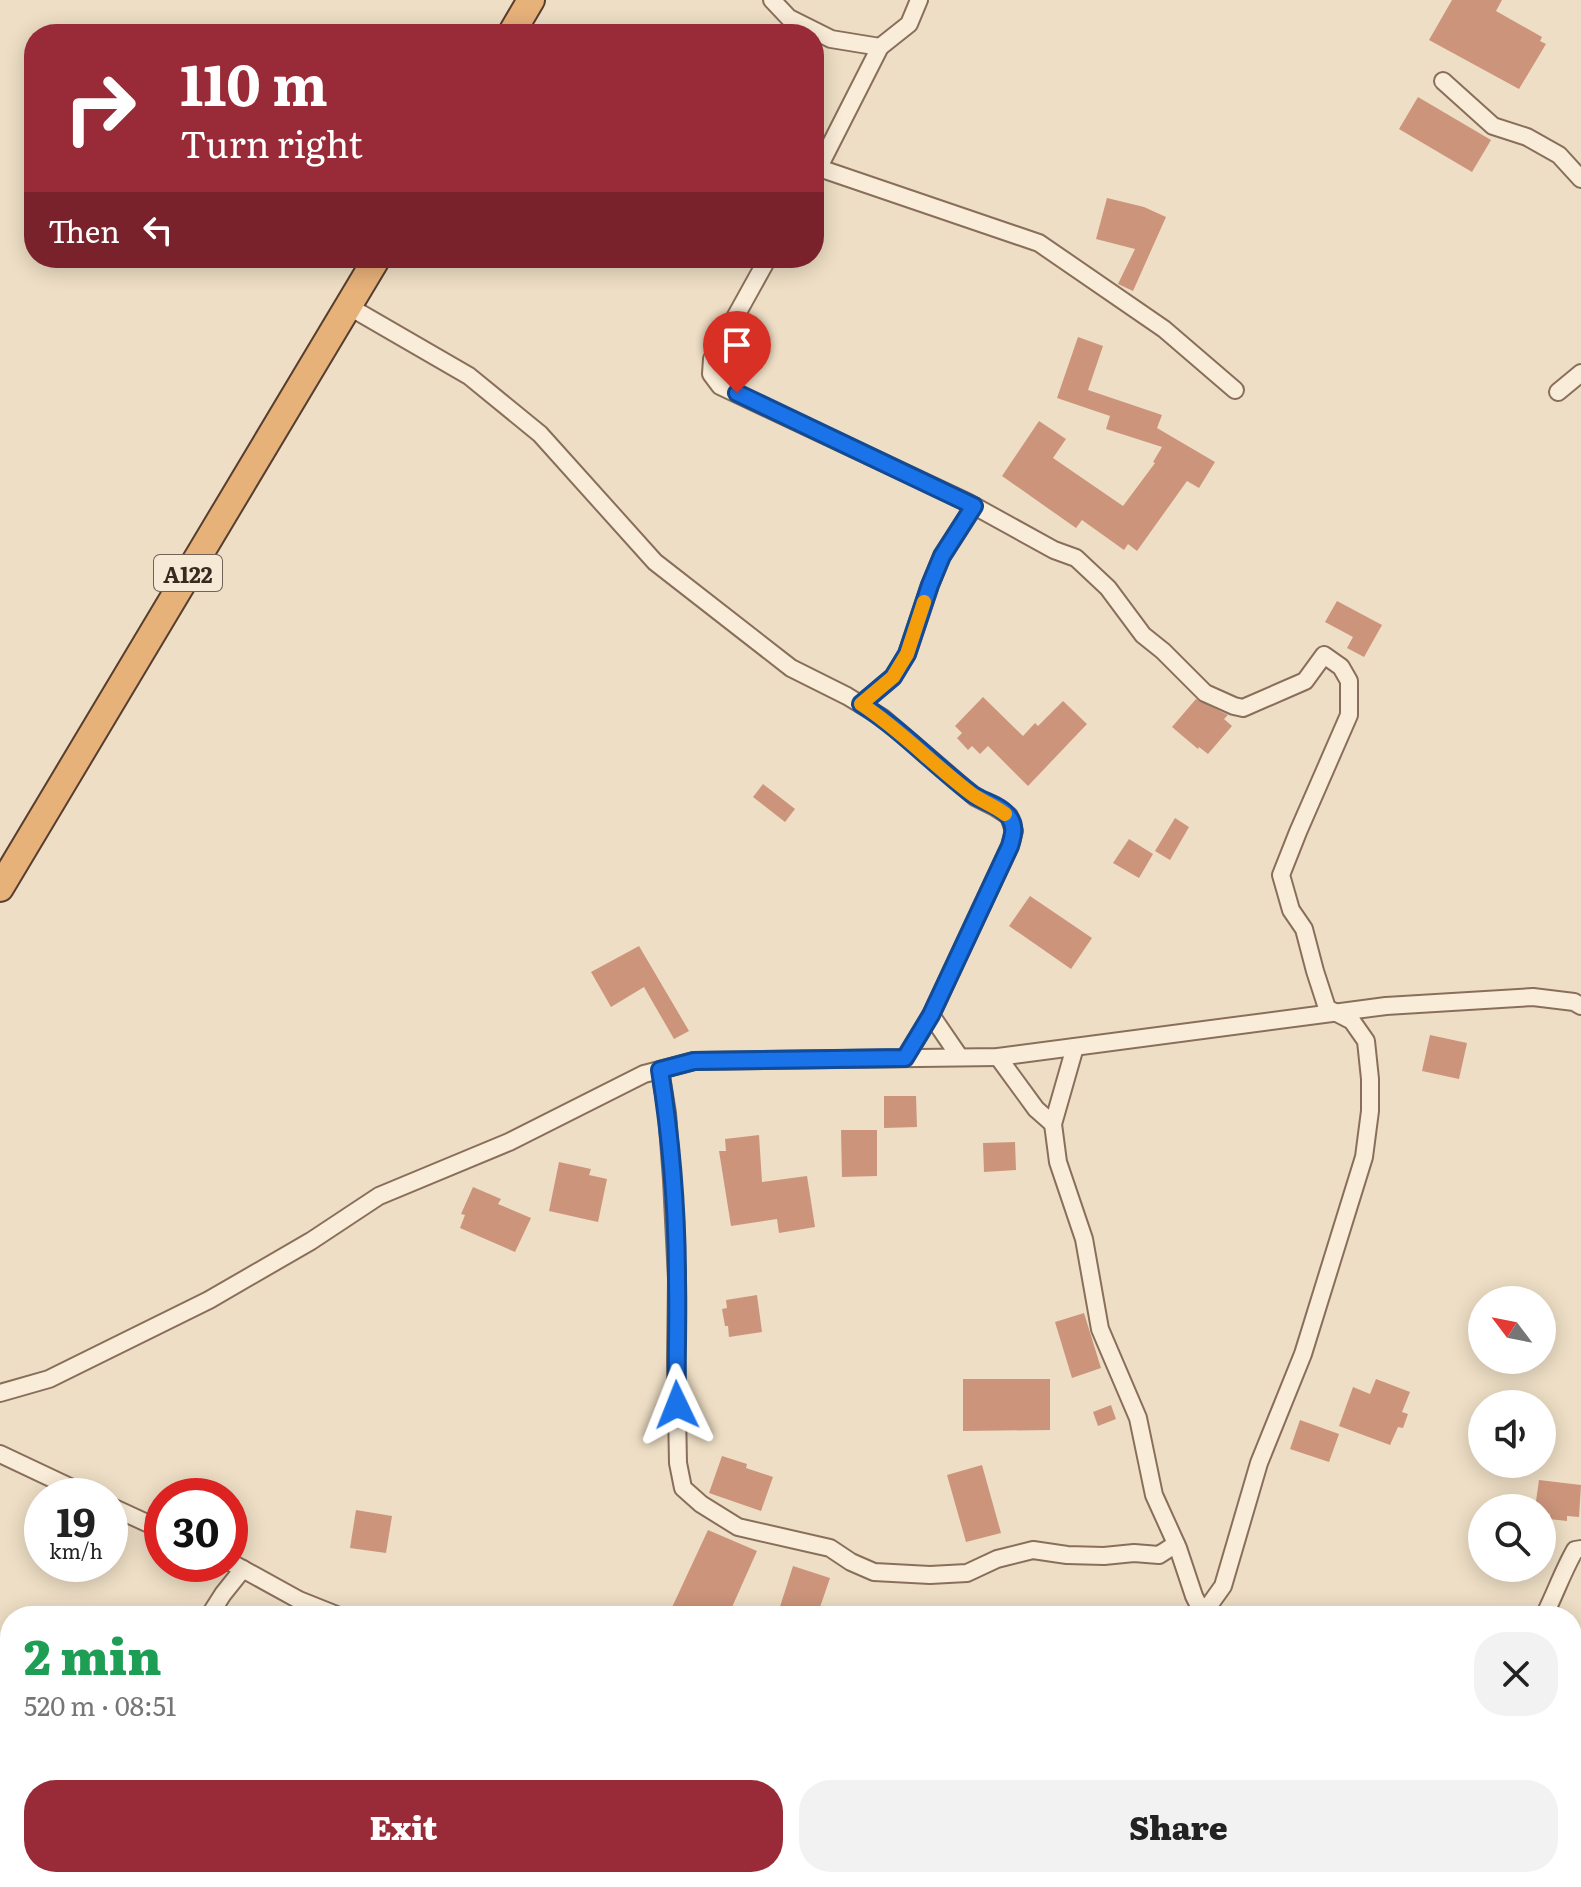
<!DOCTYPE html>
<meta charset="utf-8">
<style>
:root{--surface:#fff;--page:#f2f2f2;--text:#222;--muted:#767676;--accent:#982b37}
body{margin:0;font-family:Literata,serif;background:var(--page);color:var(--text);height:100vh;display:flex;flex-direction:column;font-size:30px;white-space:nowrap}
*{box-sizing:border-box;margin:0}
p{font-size:26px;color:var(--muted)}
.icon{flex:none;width:44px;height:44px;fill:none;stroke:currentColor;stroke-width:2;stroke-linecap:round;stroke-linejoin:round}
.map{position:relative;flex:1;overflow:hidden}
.drawer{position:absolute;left:0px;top:1606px;width:1582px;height:282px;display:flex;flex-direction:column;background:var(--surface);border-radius:32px 32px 0 0;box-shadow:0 4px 20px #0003}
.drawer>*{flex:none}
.top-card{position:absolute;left:24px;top:24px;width:800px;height:244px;border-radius:32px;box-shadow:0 4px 20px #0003;background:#982b37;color:#fff;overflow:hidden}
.needle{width:52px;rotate:302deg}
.tools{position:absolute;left:1468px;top:1286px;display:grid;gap:16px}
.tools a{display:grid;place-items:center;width:88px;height:88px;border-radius:50%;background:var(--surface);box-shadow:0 4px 20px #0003;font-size:40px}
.speed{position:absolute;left:24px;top:1478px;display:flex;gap:16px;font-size:40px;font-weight:700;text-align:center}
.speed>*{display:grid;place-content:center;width:104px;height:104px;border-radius:50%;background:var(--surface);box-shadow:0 4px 20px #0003;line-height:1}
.speed small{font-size:20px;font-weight:400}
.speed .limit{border:12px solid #d22;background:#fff;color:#111}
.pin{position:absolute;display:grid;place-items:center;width:68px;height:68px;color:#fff;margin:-82px -34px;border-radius:50% 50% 50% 0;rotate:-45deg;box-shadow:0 0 8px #0007}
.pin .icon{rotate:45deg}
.me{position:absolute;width:88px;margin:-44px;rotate:358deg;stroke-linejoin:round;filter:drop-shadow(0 0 6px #0008)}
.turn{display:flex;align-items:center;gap:28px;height:168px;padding:0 24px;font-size:36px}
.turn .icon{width:104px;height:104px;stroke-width:2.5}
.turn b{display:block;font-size:56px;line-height:68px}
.then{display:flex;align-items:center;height:76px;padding:0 24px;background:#0003;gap:16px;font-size:30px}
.round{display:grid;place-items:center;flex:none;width:84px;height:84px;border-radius:32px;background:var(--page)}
.summary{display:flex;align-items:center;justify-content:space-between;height:136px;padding:0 24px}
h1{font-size:48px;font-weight:800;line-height:60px;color:#1e9e55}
.action{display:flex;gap:16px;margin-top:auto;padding:16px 24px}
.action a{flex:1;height:92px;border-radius:32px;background:var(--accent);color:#fff;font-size:32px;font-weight:800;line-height:92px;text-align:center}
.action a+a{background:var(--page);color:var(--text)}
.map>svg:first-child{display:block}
.building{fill:#cc957b}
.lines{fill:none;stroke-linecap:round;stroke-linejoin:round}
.minor-casing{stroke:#896f5b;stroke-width:20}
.trunk-casing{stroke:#573e2f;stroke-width:30}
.minor{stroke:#f9ecd8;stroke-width:16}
.trunk{stroke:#e7b17a;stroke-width:26}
.route-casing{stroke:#114b97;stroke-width:20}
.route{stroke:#1a73e8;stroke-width:14}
.slow{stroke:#f59e0b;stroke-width:14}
.labels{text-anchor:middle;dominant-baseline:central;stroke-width:6;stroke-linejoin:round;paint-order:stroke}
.shield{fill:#f6e9d5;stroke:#726356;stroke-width:2}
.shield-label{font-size:22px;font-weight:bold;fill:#39291f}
</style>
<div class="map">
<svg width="1581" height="1887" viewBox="0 0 1581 1887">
<rect width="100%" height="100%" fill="#eedec5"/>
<g class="building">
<path d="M1452 0H1502L1496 11 1542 37 1540 41 1546 44 1519 89 1429 40Z"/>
<path d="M1418 97 1491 140 1472 172 1399 129Z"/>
<path d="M1107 198 1144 207 1166 217 1133 291 1118 284 1135 249 1096 239Z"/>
<path d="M1078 337 1103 346 1088 390 1162 415 1157 428 1215 462 1199 488 1187 481 1137 551 1128 544 1124 550 1082 520 1076 528 1002 476 1039 421 1066 439 1053 458 1123 506 1155 463 1153 462 1162 447 1106 429 1110 416 1057 398Z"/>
<path d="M1337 601 1382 625 1364 657 1347 648 1353 637 1325 622Z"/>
<path d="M983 697 1023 736 1035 723 1038 726 1063 701 1087 724 1028 786 988 746 980 754 972 746 968 750 957 738 962 733 955 726Z"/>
<path d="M1196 699 1228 715 1224 719 1232 726 1208 754 1199 747 1198 749 1172 727Z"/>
<path d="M763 784 795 809 785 822 753 797Z"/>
<path d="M1175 818 1189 827 1170 860 1155 851Z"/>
<path d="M1129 839 1153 854 1139 878 1113 863Z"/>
<path d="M1030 896 1092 938 1071 969 1009 926Z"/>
<path d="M639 946 689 1031 674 1039 644 987 611 1007 591 972Z"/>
<path d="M1430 1035 1467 1043 1459 1079 1422 1071Z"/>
<path d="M884 1096H916L917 1127 884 1128Z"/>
<path d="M841 1130H877V1176L842 1177Z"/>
<path d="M759 1135 762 1182 807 1176 815 1227 779 1233 777 1219 731 1226 719 1151H726L725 1139Z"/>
<path d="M1015 1142 1016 1170 984 1172 983 1143Z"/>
<path d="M559 1162 591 1169 589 1175 607 1179 598 1222 549 1211Z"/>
<path d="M473 1187 501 1199 498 1204 531 1218 515 1252 460 1228 465 1215 461 1214Z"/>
<path d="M757 1295 762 1332 729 1337 728 1326H725L722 1309 727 1308 726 1300Z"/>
<path d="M1084 1313 1101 1368 1072 1378 1055 1322Z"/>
<path d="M963 1379H1050V1430L963 1431Z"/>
<path d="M1376 1379 1410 1392 1402 1412 1408 1414 1403 1428 1398 1427 1390 1445 1339 1426 1353 1387 1370 1394Z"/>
<path d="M1111 1405 1116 1419 1098 1426 1093 1412Z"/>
<path d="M1300 1420 1339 1434 1329 1462 1290 1449Z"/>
<path d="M722 1456 747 1464 746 1468 773 1477 761 1511 709 1493Z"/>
<path d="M982 1465 1001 1533 966 1542 947 1475Z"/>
<path d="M1539 1480 1581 1485 1579 1517 1567 1516V1521L1549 1519 1550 1514 1542 1513V1508H1535Z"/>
<path d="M356 1510 392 1516 386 1553 350 1548Z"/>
<path d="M708 1530 757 1551 728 1616H668Z"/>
<path d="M793 1566 830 1578 817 1616H777Z"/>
</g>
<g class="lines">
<g class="minor-casing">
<g id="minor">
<path d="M772 0 789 18 831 39 880 47 909 24 919 0"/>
<path d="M1443 81 1493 126 1527 137 1559 155 1581 179"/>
<path d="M819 168 1039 243 1164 329 1235 390"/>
<path d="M815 175 880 47"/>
<path d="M768 258 712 359 711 374 720 386 967 502 1054 550 1076 558 1108 588 1143 635 1163 651 1205 693 1234 706 1243 708 1305 681 1324 655 1341 667 1349 681V715L1298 832 1281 875 1291 910 1304 929 1315 971 1327 1008 1352 1021 1366 1041 1370 1079V1111L1364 1157 1303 1354 1259 1463 1223 1586 1203 1614 1194 1596 1178 1548 1154 1495 1138 1418 1100 1329 1084 1239 1058 1162 1053 1124 1075 1047"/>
<path d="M348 306 469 376 540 434 655 562 791 668 847 696 883 718 975 797 995 807 1009 816 1014 831 1010 846 931 1015 959 1056"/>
<path d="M1558 392 1581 373"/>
<path d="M861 704 893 677 907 654 930 585 942 556 974 506"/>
<path d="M998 1057 1036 1109 1053 1124"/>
<path d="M905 1058 931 1015"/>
<path d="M660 1070 667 1113 672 1180 677 1279 676 1359 678 1463 683 1488 701 1504 738 1527 830 1548 851 1562 874 1572 930 1575 967 1573 997 1559 1033 1550 1067 1555 1104 1556 1134 1553 1159 1555 1176 1544"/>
<path d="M0 1393 49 1379 209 1300 311 1241 379 1196 509 1142 644 1074 694 1061 998 1057 1386 1006 1533 997 1574 1002 1581 1006"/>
<path d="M0 1454 89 1496"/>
<path d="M110 1506 162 1530"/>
<path d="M230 1562 299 1600 339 1616"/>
<path d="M209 1616 223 1594 243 1569"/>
<path d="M1544 1616C1555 1594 1563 1571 1575 1550L1581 1549"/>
<path d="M81 1887 85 1878"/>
<path d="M1446 1887 1448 1878"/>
</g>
</g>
<g class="trunk-casing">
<g id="trunk">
<path d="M511 34 531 0"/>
<path d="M0 888 377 258"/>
</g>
</g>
<use href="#minor" class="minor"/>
<use href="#trunk" class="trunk"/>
</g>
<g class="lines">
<g class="route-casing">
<path id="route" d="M677 1405C676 1363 678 1322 677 1280 677 1210 671 1139 660 1070L694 1061 905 1058 931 1015 1010 846C1013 836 1016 826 1009 817 1001 805 983 802 972 794 934 765 901 729 861 704L893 677 907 654 930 585 942 556 974 506 737 393"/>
</g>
<use href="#route" class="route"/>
<path class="slow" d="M924 602 907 654 893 677 861 704C901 730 934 766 973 795 983 802 995 806 1005 814"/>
</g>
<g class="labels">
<rect class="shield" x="154" y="555" width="68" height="36" rx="6"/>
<g class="shield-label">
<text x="188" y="573">A122</text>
</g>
</g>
</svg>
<div class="tools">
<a><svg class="needle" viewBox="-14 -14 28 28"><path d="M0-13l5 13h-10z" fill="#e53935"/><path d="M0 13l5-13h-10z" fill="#767676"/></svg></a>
<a><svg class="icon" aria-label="sound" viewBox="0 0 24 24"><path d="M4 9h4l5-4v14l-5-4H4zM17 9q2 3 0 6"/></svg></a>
<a><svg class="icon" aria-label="search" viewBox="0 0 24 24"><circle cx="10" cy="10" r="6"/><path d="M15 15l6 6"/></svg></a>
</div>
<div class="speed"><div>19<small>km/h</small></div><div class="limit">30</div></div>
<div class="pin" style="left:737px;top:393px;background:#d93025"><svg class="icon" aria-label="arrive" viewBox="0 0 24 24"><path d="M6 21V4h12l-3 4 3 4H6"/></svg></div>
<svg class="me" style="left:677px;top:1405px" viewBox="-20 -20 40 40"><path d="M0-17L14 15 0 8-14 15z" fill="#1a73e8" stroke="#fff" stroke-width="4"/></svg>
<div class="top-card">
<div class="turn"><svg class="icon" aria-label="right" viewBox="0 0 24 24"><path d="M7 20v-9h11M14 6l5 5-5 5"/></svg><div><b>110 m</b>Turn right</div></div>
<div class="then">Then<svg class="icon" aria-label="left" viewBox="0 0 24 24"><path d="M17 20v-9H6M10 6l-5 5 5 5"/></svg></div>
</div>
<section class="drawer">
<div class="summary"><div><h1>2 min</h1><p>520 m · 08:51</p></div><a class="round"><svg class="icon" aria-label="close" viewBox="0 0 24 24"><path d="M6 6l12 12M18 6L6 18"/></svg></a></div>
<div class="action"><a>Exit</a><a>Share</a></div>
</section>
</div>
